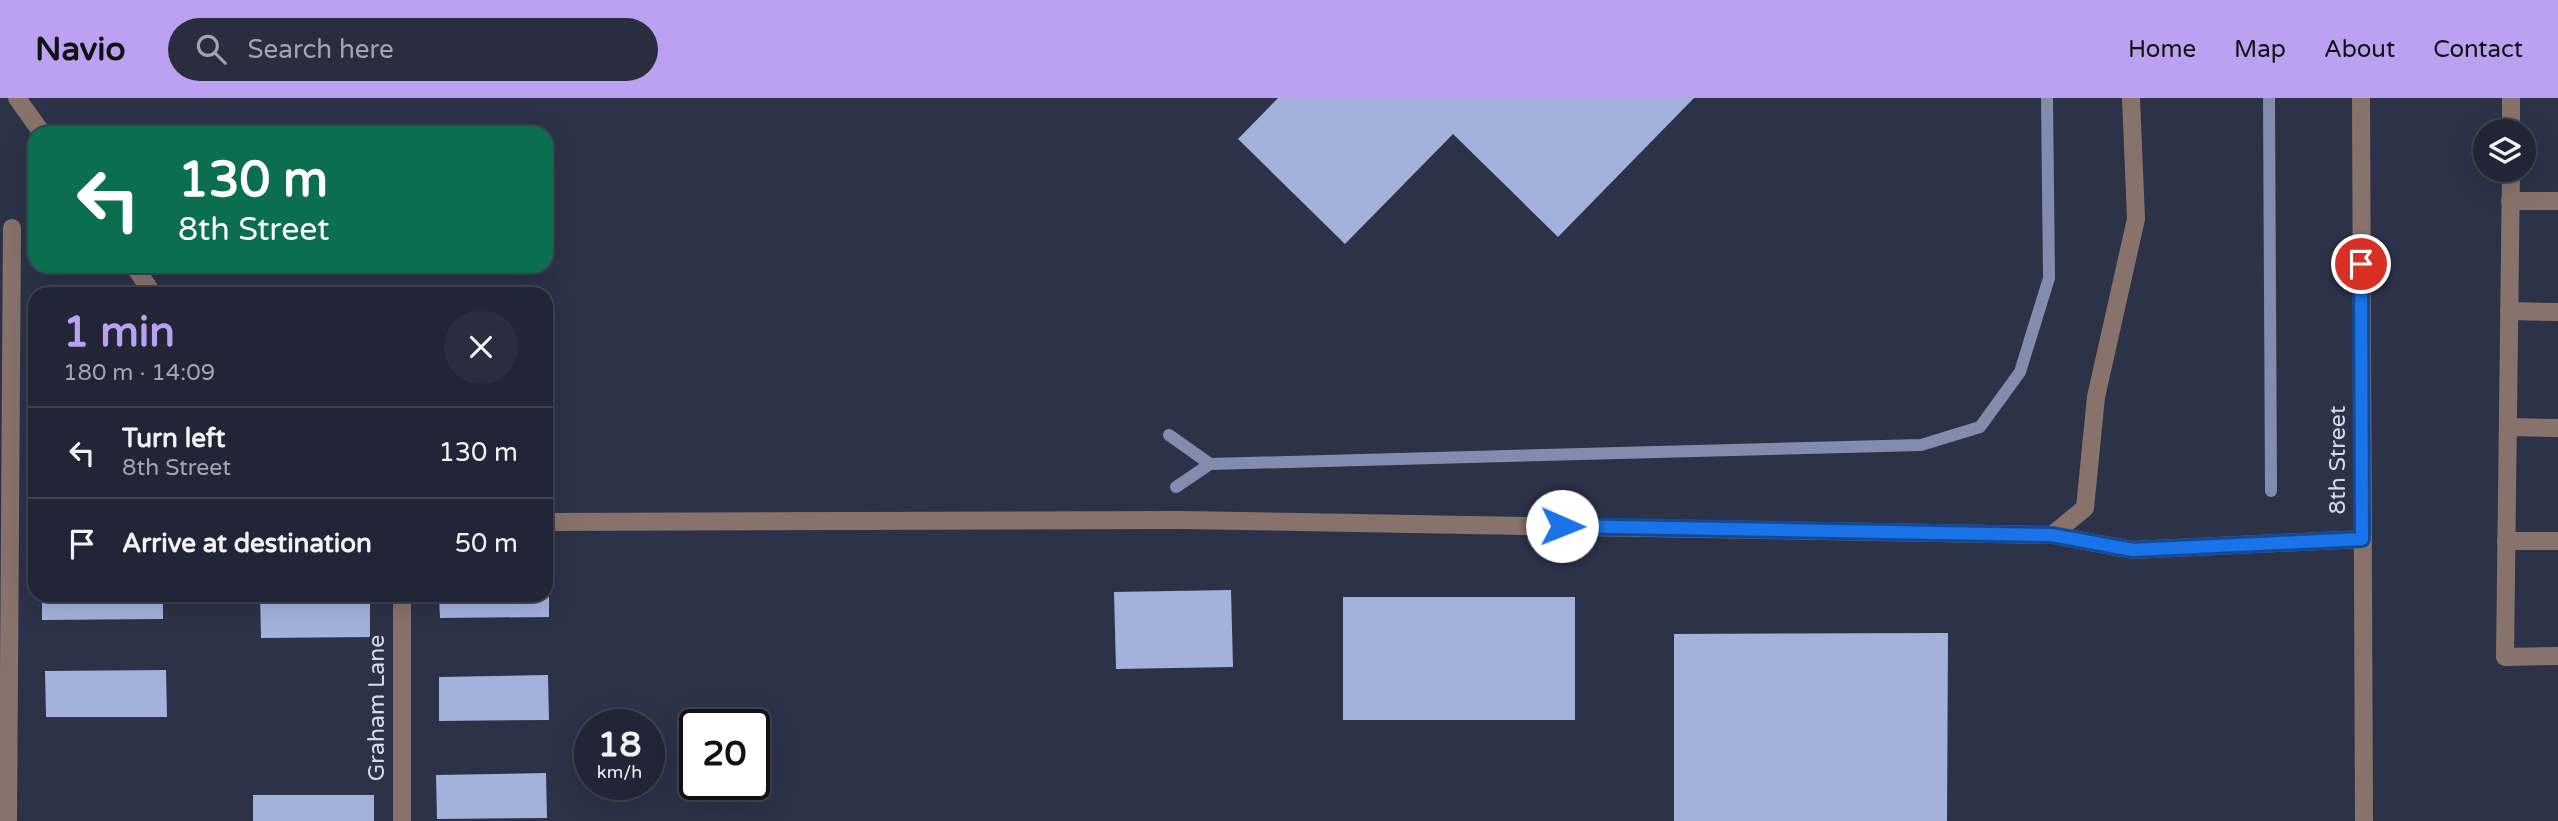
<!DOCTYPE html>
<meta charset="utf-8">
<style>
:root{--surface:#212636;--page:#292e3e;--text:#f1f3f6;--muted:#a2a5ad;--line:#3e4351;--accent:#bca0f2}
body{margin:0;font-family:"Varela Round",sans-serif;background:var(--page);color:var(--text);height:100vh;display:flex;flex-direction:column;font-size:26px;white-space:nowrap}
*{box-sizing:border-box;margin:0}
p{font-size:23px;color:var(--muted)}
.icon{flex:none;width:38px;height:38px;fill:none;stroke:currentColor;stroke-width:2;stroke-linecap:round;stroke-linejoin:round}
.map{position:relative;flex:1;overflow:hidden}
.drawer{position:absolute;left:28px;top:189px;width:525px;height:315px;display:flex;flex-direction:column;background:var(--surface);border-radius:21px;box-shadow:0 7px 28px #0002,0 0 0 2px var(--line)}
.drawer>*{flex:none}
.top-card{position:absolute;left:28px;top:28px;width:525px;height:147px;border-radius:21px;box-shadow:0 7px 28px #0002,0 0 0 2px var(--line);background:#0b6e4f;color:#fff;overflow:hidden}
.fabs{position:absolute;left:2473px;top:21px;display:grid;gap:14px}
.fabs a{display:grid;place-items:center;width:63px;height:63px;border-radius:50%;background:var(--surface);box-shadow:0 7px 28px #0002,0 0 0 2px var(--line);font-size:35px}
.speed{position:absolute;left:574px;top:611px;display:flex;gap:14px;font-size:35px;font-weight:700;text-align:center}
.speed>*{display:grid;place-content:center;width:91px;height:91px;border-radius:50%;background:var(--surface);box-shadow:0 7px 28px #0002,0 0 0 2px var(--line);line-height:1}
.speed small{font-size:18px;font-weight:400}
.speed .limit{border:4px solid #111;border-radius:10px;background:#fff;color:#111}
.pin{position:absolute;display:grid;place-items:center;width:60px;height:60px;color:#fff;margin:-30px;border:4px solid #fff;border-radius:50%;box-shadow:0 2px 7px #0007}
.me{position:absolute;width:77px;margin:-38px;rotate:91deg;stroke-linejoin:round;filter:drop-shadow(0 0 5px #0008)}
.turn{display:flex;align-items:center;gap:24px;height:147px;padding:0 35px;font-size:32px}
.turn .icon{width:91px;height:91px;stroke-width:2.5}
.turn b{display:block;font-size:49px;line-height:60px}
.round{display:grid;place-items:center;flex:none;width:74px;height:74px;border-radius:37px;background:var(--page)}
.headline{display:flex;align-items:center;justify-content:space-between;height:119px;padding:0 35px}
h1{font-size:42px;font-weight:700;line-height:52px;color:var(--accent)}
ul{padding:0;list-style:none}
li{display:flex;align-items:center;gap:21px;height:91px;padding:0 35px;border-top:2px solid var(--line)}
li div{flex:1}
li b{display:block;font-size:26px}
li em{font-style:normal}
header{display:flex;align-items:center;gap:42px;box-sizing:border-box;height:98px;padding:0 35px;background:var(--accent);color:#111}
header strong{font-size:33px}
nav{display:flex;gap:38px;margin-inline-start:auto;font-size:24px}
.search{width:490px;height:63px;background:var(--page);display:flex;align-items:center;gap:18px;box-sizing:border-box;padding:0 24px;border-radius:38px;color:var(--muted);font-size:26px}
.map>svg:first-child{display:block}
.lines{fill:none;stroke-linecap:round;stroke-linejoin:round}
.stream{stroke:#848cad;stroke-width:12}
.building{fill:#a5b1dd}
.minor{stroke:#88736c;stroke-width:18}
.route-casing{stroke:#114b97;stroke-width:18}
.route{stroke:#1a73e8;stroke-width:12}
.labels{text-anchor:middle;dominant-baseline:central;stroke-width:7;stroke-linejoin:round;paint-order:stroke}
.street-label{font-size:23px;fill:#d4d8e7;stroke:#2c3248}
</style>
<header>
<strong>Navio</strong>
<div class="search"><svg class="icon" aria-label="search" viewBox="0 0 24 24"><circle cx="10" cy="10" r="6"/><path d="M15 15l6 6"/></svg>Search here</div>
<nav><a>Home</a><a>Map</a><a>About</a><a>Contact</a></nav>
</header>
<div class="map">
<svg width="2558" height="723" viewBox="0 0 2558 723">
<rect width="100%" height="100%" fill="#2c3248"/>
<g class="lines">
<g class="stream">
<path d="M2269 0 2271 393"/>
<path d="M1169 337 1210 366 1921 347 1980 329 2020 274 2049 180 2047 0"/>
<path d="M1176 389 1210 366"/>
</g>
</g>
<g class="building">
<path d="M1278 0H1694L1558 139 1453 36 1345 146 1238 41Z"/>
<path d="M546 474H549V519L440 520 439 497H546Z"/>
<path d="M1231 492 1233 569 1116 571 1114 494Z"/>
<path d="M42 497H163V521L42 522Z"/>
<path d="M260 497H370V539L261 540Z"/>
<rect x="1343" y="499" width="232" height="123"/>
<path d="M1948 535 1947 723H1674V536Z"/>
<path d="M166 572 167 619H46L45 573Z"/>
<path d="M548 577 549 622 439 623V579Z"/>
<path d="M546 675 547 720 437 721 436 677Z"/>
<rect x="253" y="697" width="121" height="26"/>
</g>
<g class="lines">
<g class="minor">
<path d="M17 0 42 35"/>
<path d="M2361 0 2364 723"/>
<path d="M2511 33V0"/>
<path d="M2511 72 2505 559 2558 558"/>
<path d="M2510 103H2558"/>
<path d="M134 168 153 196"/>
<path d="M2509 213 2558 214"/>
<path d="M2508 329 2558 330"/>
<path d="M546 424 1181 422 2052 437 2085 410 2096 299 2136 121 2131 0"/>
<path d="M2052 437 2133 452 2363 441"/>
<path d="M2506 443H2558"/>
<path d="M402 497V723"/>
<path d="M8 723 12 130"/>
</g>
</g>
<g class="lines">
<g class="route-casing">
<path id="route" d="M1562 428 2052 437 2133 452 2362 441 2361 166"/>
</g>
<use href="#route" class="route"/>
</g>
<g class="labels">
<g class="street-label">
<text transform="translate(2338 362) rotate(-90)">8th Street</text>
<text transform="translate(377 610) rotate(-90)">Graham Lane</text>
</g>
</g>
</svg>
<div class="fabs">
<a><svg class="icon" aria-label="layers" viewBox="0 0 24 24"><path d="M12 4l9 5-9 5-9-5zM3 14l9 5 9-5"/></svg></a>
</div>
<div class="speed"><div>18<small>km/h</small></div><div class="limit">20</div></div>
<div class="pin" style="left:2361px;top:166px;background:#d93025"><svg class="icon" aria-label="arrive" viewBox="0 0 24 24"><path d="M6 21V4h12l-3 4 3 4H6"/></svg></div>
<svg class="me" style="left:1562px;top:428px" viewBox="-20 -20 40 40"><circle r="19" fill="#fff"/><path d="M0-13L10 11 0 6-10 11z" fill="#1a73e8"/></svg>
<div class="top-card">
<div class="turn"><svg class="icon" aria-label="left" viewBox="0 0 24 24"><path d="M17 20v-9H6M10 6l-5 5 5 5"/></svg><div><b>130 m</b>8th Street</div></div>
</div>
<section class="drawer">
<div class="headline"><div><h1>1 min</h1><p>180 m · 14:09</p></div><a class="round"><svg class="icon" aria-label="close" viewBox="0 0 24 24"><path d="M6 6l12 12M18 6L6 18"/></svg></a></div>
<ul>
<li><svg class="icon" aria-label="left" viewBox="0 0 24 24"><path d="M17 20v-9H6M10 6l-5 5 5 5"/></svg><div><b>Turn left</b><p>8th Street</p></div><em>130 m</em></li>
<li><svg class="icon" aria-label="arrive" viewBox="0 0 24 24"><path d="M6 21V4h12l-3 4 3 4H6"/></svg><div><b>Arrive at destination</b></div><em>50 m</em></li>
</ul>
</section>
</div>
